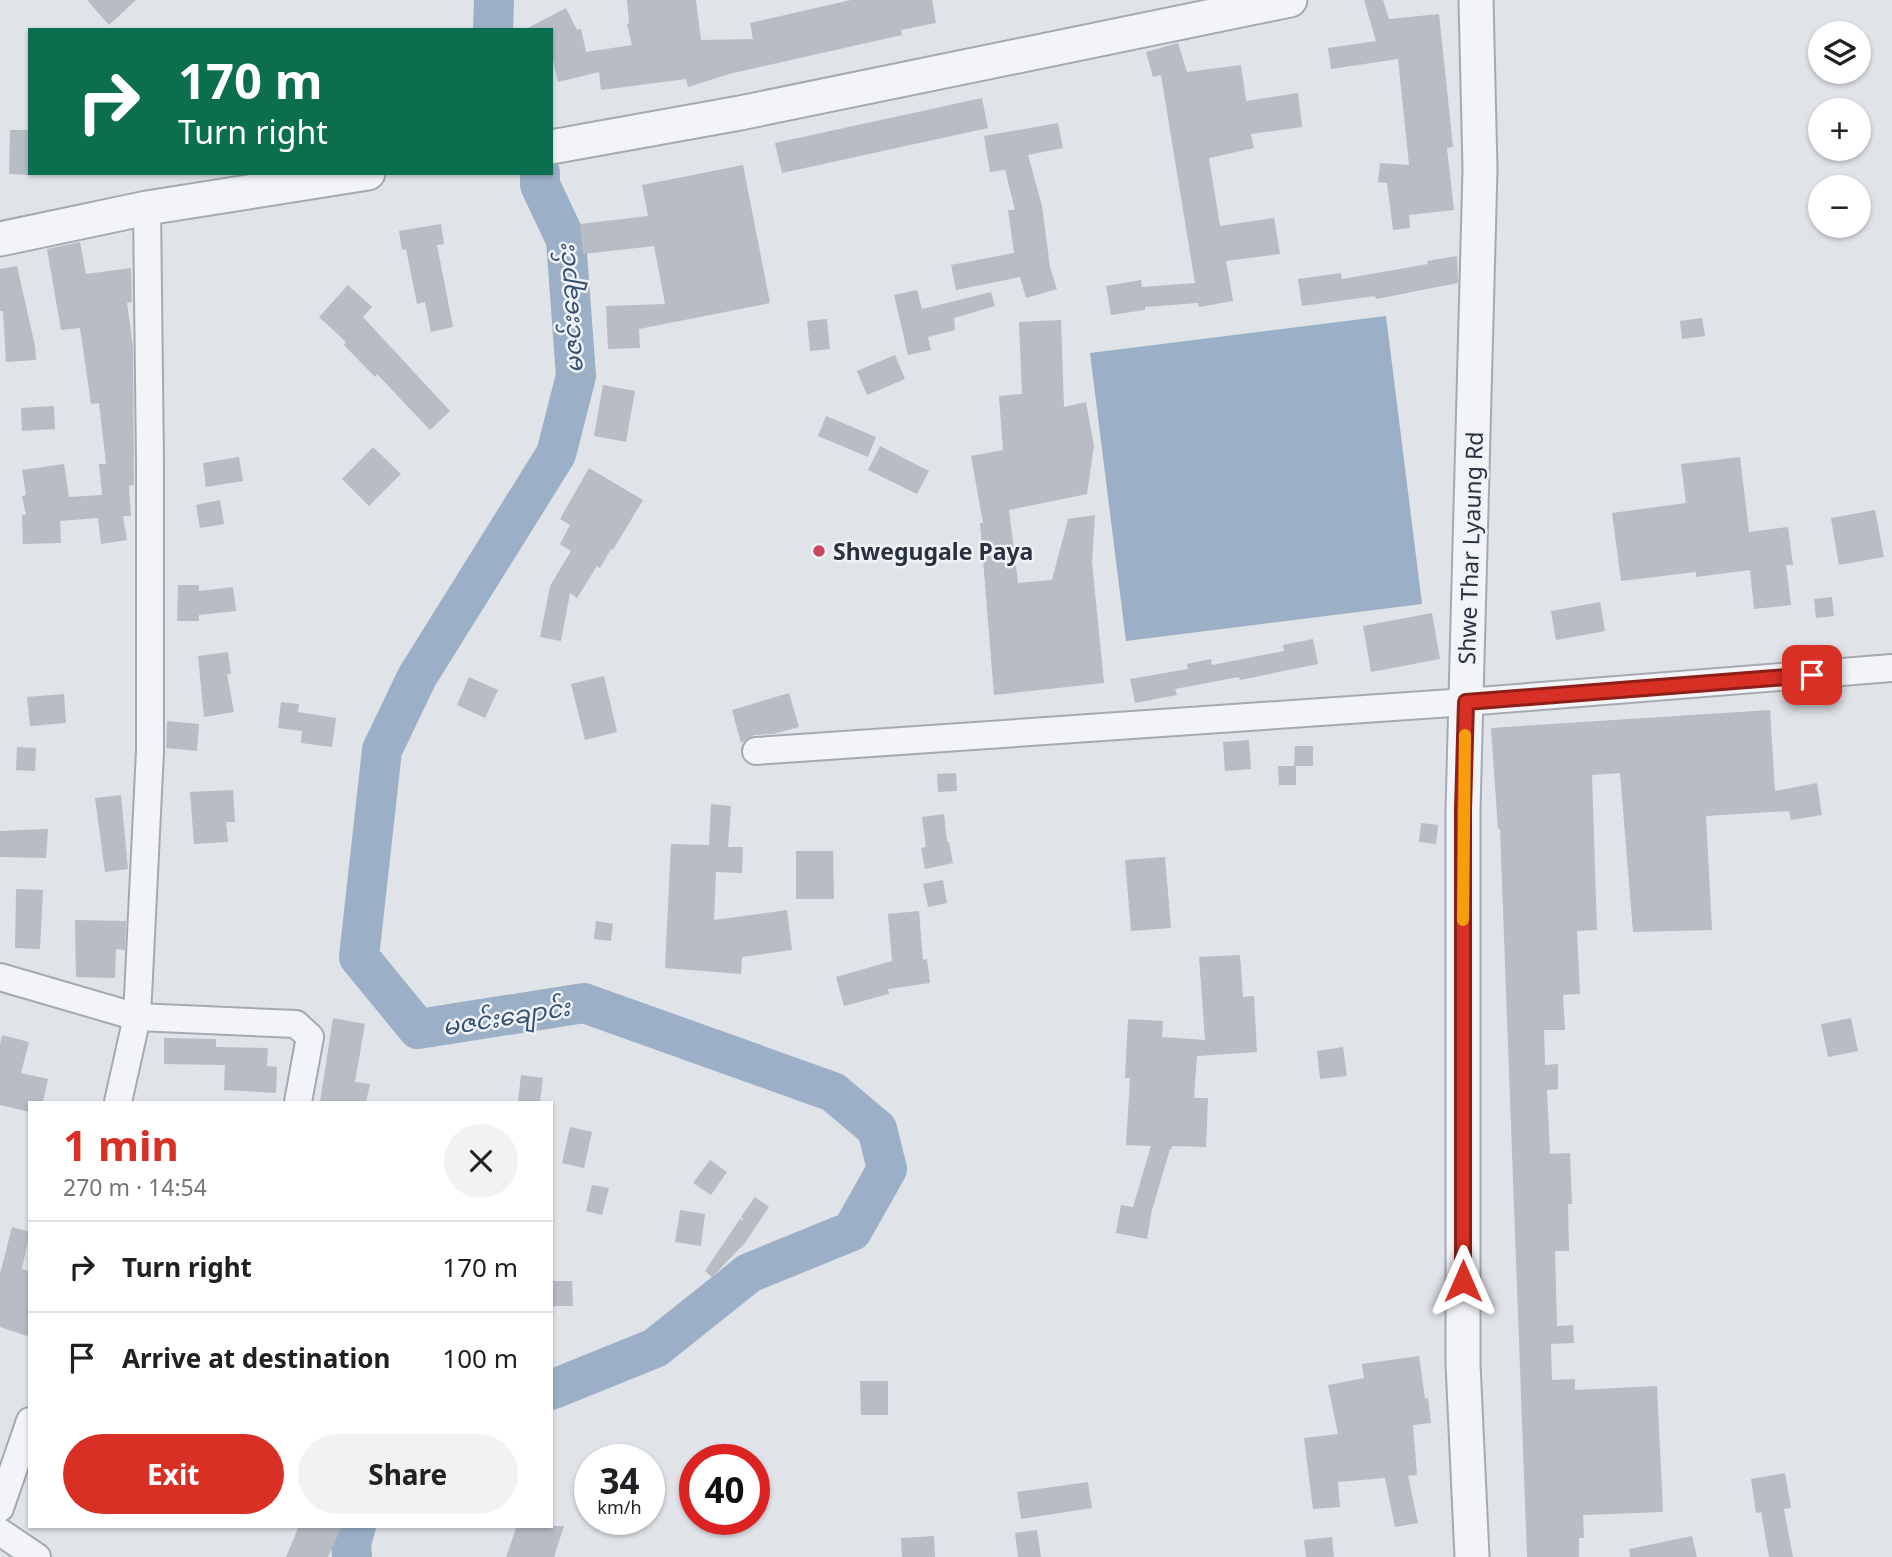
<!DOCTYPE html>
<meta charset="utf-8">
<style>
:root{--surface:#fff;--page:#f2f2f2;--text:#202124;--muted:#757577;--line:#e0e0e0;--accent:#d93025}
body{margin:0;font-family:"Noto Sans","Noto Sans Myanmar",sans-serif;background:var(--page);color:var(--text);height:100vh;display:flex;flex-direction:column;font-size:26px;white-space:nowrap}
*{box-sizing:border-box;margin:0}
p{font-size:23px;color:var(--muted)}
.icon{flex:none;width:38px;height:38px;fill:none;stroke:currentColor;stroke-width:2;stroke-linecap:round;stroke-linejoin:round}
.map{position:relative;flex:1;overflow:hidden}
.drawer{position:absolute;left:28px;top:1101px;width:525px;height:427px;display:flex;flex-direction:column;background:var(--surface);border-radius:0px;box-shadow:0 2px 5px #0004}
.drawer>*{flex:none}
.hud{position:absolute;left:28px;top:28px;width:525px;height:147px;border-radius:0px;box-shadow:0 2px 5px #0004;background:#0b6e4f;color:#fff;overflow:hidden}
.tools{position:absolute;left:1808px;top:21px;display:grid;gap:14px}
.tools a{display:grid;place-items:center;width:63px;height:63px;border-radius:50%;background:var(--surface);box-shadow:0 2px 5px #0004;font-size:35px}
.speed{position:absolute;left:574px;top:1444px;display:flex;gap:14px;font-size:35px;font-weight:700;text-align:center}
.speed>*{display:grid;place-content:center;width:91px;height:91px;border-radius:50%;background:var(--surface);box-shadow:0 2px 5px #0004;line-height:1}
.speed small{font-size:18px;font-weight:400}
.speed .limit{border:10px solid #d22;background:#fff;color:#111}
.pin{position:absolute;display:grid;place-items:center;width:60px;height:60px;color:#fff;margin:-30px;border-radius:14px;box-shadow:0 4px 10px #0006}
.me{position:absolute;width:77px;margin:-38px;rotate:0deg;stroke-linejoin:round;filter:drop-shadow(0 0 5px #0008)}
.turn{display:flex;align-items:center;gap:24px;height:147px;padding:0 35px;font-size:32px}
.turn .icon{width:91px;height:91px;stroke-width:2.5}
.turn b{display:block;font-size:49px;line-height:60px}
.round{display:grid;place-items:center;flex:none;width:74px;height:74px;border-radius:37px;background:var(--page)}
.summary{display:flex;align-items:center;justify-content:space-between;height:119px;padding:0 35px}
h1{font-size:42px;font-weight:700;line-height:52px;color:var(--accent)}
.button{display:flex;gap:14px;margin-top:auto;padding:14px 35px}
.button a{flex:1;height:80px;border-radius:42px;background:var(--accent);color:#fff;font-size:28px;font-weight:700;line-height:80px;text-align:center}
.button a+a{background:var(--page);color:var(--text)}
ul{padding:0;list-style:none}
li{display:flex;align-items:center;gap:21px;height:91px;padding:0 35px;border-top:2px solid var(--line)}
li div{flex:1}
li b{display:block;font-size:26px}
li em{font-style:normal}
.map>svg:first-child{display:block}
.water{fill:#9bb0c7}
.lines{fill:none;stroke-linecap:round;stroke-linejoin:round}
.river{stroke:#9bb0c7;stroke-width:40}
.building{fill:#b7bcc5}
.minor-casing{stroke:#a5aab2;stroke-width:30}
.tertiary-casing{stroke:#a5aab2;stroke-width:37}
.minor{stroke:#f2f4f7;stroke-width:26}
.tertiary{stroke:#f2f4f7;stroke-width:33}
.route-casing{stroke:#8d1f18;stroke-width:18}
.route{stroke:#d93025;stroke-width:12}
.slow{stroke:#f59e0b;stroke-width:12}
.poi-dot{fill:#ca4859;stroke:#eff2f6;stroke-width:2.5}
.labels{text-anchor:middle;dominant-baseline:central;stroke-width:5;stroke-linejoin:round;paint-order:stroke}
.street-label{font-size:23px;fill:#29303f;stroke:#eff2f6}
.poi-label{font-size:23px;font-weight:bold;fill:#29303f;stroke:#eff2f6;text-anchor:start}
.water-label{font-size:24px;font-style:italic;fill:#344e72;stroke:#eff2f6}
</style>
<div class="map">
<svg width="1892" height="1557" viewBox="0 0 1892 1557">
<rect width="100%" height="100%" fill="#e0e3e8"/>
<path class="water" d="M1386 316 1422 604 1126 641 1090 353Z"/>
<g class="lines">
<g class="river">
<path d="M493 30 494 0"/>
<path d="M540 173V185L566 240 576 376 556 454 417 677 382 750 359 957 418 1029 584 1003 833 1092 877 1129 887 1169 852 1231 749 1273 655 1348 551 1390"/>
<path d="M352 1557 351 1543 356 1526"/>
</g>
</g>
<g class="building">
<path d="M87 0H136L109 25Z"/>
<path d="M627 0H696L701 40 753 39 750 23 851 0H932L936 23 901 30 902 35 729 74 688 87 686 79 601 90 599 72 558 82 551 52V30H524L566 8 577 30 581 29 586 52 632 45 627 24 629 23Z"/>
<path d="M1364 0H1383L1389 19 1439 14 1453 147 1447 148 1454 210 1409 215 1410 228 1393 230 1387 183 1378 182 1380 163 1409 165 1398 59 1331 69 1328 48 1376 41Z"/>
<path d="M1178 43 1187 72 1241 65 1246 101 1298 93 1302 127 1251 134 1254 148 1209 158 1220 226 1274 218 1280 254 1226 261 1233 301 1199 307 1198 303 1145 307V310L1111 315 1106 286 1141 280 1142 287 1195 283 1161 75 1153 77 1146 52Z"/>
<path d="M982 98 988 128 782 173 775 143Z"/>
<path d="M1058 123 1063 148 1028 155 1042 206 1050 267 1057 289 1026 298 1020 277 956 290 951 265 1014 253 1008 210H1015L1005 170 990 172 984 136Z"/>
<path d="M10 130H30V175L9 174Z"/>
<path d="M743 165 770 303 639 329 640 348 608 349 606 306 665 304 654 246 583 254 580 224 648 216 642 185Z"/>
<path d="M441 224 444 244 437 245 453 327 431 332 425 302 417 304 406 249 402 250 399 231Z"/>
<path d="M80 242 86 274 131 268 132 302 127 303 133 347 134 485 129 486 131 516H123L127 540 101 544 98 518 60 521 61 543 23 544 22 515H26L22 496 26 495 22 470 64 464 69 497 102 495 99 464H106L99 403 91 404 80 328 61 330 47 249Z"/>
<path d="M1457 256 1458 283 1376 299 1375 296 1302 306 1298 279 1341 273 1342 279 1428 264 1427 261Z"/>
<path d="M17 266 35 346 36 360 6 362 3 311H0V269Z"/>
<path d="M348 285 372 307 363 317 450 411 430 430 377 374 375 377 344 345 346 342 319 317Z"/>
<path d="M917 290 922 309 991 292 995 306 954 318 955 330 928 337 931 350 908 355 894 295Z"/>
<path d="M1702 318 1705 336 1682 339 1680 321Z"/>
<path d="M827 319 830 349 810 351 807 321Z"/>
<path d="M1061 320 1064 407 1086 402 1094 446 1087 494 1009 510 1018 583 1052 580 1068 519 1095 515 1092 562 1104 683 994 695 980 523H983L971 456 1003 450 999 396 1022 394 1019 322Z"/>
<path d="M895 355 905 379 867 395 857 371Z"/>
<path d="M603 385 635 391 626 442 594 436Z"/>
<path d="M54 406 55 429 22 431 21 408Z"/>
<path d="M826 416 876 437 868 457 818 436Z"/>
<path d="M880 446 929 471 917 494 868 470Z"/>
<path d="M373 447 401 474 369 506 342 479Z"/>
<path d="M239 457 243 481 206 487 203 463Z"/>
<path d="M1740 457 1749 532 1788 527 1793 565H1786L1791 605 1754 609 1750 570 1696 577V572L1621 581 1612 513 1686 503 1681 464Z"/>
<path d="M589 468 643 500 613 550 611 549 600 568 597 566 577 598 570 593 561 641 540 637 550 586 571 551 560 544 570 525 560 519Z"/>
<path d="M220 500 224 524 200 528 196 505Z"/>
<path d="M1875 510 1884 557 1839 565 1831 518Z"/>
<path d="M178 585H199V591L233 587 236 611 199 615V621H177Z"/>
<path d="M1832 597 1834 616 1816 618 1814 599Z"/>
<path d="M1600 602 1605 631 1556 640 1551 611Z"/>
<path d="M1432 613 1440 659 1371 672 1363 626Z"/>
<path d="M1313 639 1318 664 1240 680 1239 677 1175 689 1177 695 1135 703 1130 679 1188 669 1187 664 1211 659 1212 665 1284 651 1283 645Z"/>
<path d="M228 652 231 674H227L234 712 204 717 198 656Z"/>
<path d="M604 676 617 732 585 740 571 684Z"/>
<path d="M469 677 498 690 485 718 457 705Z"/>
<path d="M789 693 799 727 773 734 754 735 741 743 732 710Z"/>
<path d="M64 694 66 723 30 726 27 697Z"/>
<path d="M281 702 299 704 298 712 336 718 332 747 301 743 302 731 278 728Z"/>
<path d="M1770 710 1775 791 1817 783 1822 815 1791 820 1789 811 1706 816 1712 930 1633 932 1620 773 1592 775 1597 930 1577 931 1580 994 1563 995 1565 1030H1544L1545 1065 1558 1064V1089L1547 1090 1550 1154 1570 1153 1572 1204H1568L1569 1251H1555L1557 1326 1573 1325 1574 1343 1551 1344 1552 1380 1575 1379V1390L1657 1386 1663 1512 1583 1515 1584 1538H1579V1557H1527L1500 829H1498L1491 728Z"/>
<path d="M167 721 199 724 197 751 166 748Z"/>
<path d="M1249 740 1251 769 1225 771 1223 742Z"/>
<path d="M1295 746H1313V766H1294Z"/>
<path d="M17 747 36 748 35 771 16 770Z"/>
<path d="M1278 766H1296V785H1279Z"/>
<path d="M956 773 957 791 938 792 937 774Z"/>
<path d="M233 790 235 822H226L228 842 194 844 190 792Z"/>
<path d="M121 795 128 869 105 872 95 798Z"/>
<path d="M711 804 731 806 728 847H743L742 873 716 872 714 920 787 910 792 950 742 957 741 974 665 968 671 844 709 845Z"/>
<path d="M944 814 947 842H949L953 863 925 869 921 848 926 847 922 817Z"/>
<path d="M1421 823 1438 825 1436 844 1419 842Z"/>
<path d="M48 829 46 858 0 857V831Z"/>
<path d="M796 851H833L834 899H796Z"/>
<path d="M1165 857 1171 928 1131 931 1125 860Z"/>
<path d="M943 880 947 903 928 907 923 884Z"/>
<path d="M16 889 43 890 40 949 15 948Z"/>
<path d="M919 911 923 960 927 959 930 983 888 989 889 994 844 1006 836 977 892 961 888 914Z"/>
<path d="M75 920 126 921 125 950 116 949 115 978 76 977Z"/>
<path d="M596 921 613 924 611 941 594 939Z"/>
<path d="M1240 955 1243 997 1254 996 1257 1052 1197 1056 1194 1098H1208L1206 1147 1172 1146V1149H1170L1152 1210 1147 1239 1116 1233 1121 1205 1133 1207 1151 1146 1126 1145 1130 1078H1125L1128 1019 1163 1021 1162 1037 1205 1040 1199 957Z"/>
<path d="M333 1018 365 1024 355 1082 370 1084 366 1102H320Z"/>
<path d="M1851 1018 1858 1051 1828 1057 1821 1024Z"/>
<path d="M2 1035 29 1042 21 1073 48 1079 43 1102H30V1112L0 1105V1045Z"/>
<path d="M164 1038 216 1039V1047L268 1048 267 1066 277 1067 276 1093 224 1090 225 1065 164 1064Z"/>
<path d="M1343 1047 1347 1076 1320 1079 1317 1051Z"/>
<path d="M521 1075 543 1078 540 1102H518Z"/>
<path d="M570 1127 592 1132 584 1168 562 1163Z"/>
<path d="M710 1160 727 1172 711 1195 693 1183Z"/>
<path d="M592 1185 609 1188 602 1215 586 1211Z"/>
<path d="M755 1197 769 1207 745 1243 712 1277 705 1271 740 1219 744 1220 741 1217Z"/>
<path d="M680 1210 705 1214 701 1246 675 1242Z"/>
<path d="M12 1227 30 1232 22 1269 30 1271V1337L0 1327V1274Z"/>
<path d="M551 1281H572L573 1306H552Z"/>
<path d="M1419 1356 1425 1399 1428 1398 1431 1423 1413 1425 1417 1475 1408 1476 1418 1523 1395 1527 1385 1478 1338 1482 1340 1507 1313 1509 1304 1438 1338 1434 1328 1385 1364 1378 1362 1364Z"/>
<path d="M860 1381H888V1415H861Z"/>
<path d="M1785 1473 1791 1508 1784 1509 1793 1557H1769L1761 1512 1756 1513 1751 1479Z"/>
<path d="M1088 1482 1092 1508 1021 1519 1017 1492Z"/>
<path d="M299 1526H342L328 1557H286Z"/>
<path d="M517 1526H564L554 1557H506Z"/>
<path d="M1037 1530 1041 1557H1018L1015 1533Z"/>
<path d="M934 1536 935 1557H902L901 1538Z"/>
<path d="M1692 1536 1697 1557H1630L1629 1549Z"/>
<path d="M1332 1537 1334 1557H1306L1304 1540Z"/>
</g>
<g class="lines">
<g class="minor-casing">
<g id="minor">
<path d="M756 751 1466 702 1892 668"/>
<path d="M0 977 137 1017 296 1024 310 1037 298 1102"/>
<path d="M118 1102 137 1017 150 751V463L147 208"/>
<path d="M0 1508 30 1421"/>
<path d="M0 1532 37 1557"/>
</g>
</g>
<g class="tertiary-casing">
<g id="tertiary">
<path d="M551 147 740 113 1290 0"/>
<path d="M0 239 147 208 368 173"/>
<path d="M1472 1557 1463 1364V810L1480 169 1476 0"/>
</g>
</g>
<use href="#minor" class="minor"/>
<use href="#tertiary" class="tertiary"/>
</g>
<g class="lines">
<g class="route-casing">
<path id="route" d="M1463 1281V810L1466 702 1812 675"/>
</g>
<use href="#route" class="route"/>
<path class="slow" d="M1463 920 1465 735"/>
</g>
<circle class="poi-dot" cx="819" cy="551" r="7"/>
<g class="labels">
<g class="street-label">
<text transform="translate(1470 548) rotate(-88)">Shwe Thar Lyaung Rd</text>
</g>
<g class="poi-label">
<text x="833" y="551">Shwegugale Paya</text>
</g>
<g class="water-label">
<text transform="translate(569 309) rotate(-94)">မဇင်းချောင်း</text>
<text transform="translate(506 1016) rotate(-9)">မဇင်းချောင်း</text>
</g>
</g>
</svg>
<div class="tools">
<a><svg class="icon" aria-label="layers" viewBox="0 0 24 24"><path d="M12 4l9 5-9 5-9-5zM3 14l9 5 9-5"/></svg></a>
<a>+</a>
<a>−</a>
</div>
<div class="speed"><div>34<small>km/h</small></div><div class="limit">40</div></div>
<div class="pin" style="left:1812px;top:675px;background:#d93025"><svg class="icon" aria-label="arrive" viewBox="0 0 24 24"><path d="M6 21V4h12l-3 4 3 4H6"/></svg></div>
<svg class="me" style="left:1463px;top:1281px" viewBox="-20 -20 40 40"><path d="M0-17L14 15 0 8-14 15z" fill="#d93025" stroke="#fff" stroke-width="4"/></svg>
<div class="hud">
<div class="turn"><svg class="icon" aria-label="right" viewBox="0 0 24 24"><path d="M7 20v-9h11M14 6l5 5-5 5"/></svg><div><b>170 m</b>Turn right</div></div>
</div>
<section class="drawer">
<div class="summary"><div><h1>1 min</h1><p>270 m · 14:54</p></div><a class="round"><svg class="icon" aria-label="close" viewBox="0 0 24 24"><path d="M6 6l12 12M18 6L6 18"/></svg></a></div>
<ul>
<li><svg class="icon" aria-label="right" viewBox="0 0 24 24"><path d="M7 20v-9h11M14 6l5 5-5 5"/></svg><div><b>Turn right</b></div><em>170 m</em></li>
<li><svg class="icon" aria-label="arrive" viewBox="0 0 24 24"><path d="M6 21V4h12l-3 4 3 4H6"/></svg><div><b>Arrive at destination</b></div><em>100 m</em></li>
</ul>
<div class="button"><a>Exit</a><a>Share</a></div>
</section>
</div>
